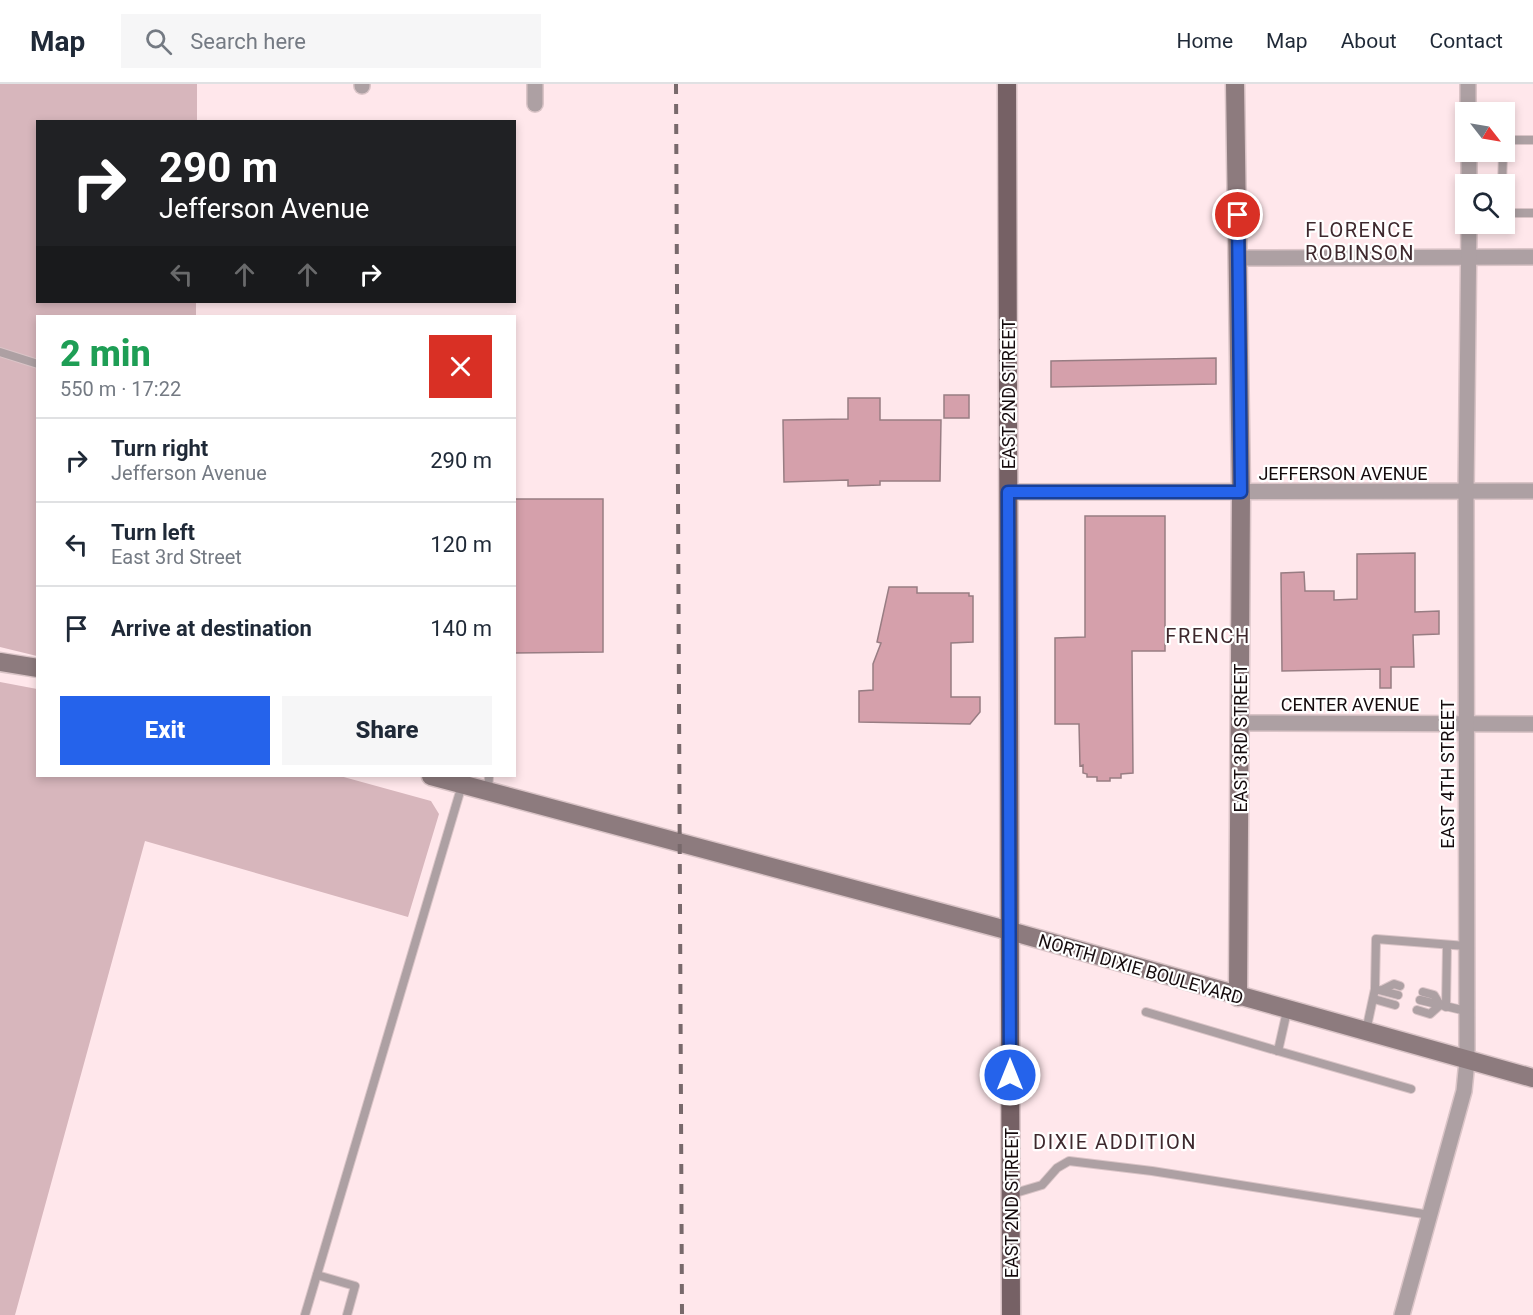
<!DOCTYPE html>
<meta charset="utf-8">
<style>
:root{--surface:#fff;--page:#f6f6f7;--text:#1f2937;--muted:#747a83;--line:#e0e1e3;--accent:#2563eb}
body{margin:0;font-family:Roboto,sans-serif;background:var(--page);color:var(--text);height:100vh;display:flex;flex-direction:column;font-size:22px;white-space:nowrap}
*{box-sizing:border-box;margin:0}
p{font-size:20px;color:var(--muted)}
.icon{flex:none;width:33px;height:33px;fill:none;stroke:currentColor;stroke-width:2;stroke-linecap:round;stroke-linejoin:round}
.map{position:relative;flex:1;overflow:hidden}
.details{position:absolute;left:36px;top:231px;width:480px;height:462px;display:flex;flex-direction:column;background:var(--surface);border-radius:0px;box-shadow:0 3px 9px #0003}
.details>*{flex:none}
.top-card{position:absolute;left:36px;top:36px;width:480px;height:183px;border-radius:0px;box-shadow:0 3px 9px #0003;background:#202124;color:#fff;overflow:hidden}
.needle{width:39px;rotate:121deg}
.fabs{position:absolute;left:1455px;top:18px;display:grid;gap:12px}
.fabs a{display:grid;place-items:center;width:60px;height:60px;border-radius:0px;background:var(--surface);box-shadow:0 3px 9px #0003;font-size:30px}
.pin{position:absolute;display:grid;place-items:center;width:51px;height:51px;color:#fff;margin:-26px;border:3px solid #fff;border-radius:50%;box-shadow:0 2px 6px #0007}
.me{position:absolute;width:66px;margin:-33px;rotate:0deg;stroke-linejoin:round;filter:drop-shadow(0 0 4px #0008)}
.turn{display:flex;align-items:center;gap:21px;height:126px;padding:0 24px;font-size:27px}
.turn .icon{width:78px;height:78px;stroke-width:2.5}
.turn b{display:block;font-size:42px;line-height:51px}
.lanes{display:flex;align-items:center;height:57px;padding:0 24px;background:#0003;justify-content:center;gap:30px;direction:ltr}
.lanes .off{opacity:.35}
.round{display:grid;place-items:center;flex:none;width:63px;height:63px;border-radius:0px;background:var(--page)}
.overview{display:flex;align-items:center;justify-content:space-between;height:102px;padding:0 24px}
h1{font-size:36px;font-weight:800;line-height:45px;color:#1e9e55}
.action{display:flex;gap:12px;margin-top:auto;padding:12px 24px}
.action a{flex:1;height:69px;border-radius:0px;background:var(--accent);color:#fff;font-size:24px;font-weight:800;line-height:69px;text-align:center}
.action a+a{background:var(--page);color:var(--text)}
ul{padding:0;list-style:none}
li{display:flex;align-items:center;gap:18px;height:84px;padding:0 24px;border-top:2px solid var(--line)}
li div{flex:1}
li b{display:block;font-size:22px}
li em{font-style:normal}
header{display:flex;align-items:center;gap:36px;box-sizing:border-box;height:84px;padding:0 30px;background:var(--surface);border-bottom:2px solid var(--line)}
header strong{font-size:28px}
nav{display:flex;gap:33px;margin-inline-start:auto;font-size:21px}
.search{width:420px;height:54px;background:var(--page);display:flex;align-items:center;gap:15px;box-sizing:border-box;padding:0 21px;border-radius:0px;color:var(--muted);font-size:22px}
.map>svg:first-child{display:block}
.green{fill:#d7b6bc}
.building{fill:#d5a0ab;stroke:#987d83;stroke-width:1.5}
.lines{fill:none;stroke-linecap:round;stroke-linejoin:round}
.lane-casing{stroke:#dac4c7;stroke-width:10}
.street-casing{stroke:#dac4c7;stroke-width:18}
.secondary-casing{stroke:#dac4c7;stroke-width:21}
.primary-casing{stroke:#dac4c7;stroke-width:21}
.lane{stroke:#ada0a3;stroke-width:8}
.street{stroke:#ada0a3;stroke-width:15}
.secondary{stroke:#8d7b7e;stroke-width:18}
.primary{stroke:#766165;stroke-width:18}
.rail{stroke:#78696b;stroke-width:4;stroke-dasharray:10 10;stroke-linecap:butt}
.route-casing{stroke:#184099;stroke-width:15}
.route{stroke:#2563eb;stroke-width:10}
.labels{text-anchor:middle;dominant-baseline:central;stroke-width:4.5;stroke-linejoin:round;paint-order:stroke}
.street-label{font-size:18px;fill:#150b0d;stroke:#fff}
.neighbourhood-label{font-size:20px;letter-spacing:1.5px;fill:#3e282d;stroke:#fff}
</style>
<header>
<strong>Map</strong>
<div class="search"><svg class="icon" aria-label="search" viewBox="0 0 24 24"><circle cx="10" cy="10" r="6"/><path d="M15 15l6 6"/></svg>Search here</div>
<nav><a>Home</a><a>Map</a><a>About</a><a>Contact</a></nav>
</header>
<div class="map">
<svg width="1533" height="1231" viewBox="0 0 1533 1231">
<rect width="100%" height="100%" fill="#ffe7eb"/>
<g class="green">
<path d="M0 0H197V37L38 38V218H196V232H38L37 572 0 563Z"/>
<path d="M0 598 37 605 38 692H340L431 717 439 730 408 833 145 757 15 1231H0Z"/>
</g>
<g class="building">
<path d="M1216 274V300L1051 303V277Z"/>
<rect x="944" y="311" width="25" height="23"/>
<path d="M848 314H880V336H941L940 397H880V401L848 402V396L784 398 783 336 848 335Z"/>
<path d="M514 415H603V568L514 569Z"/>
<path d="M1085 432H1165V567H1132L1133 689 1121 690V694H1110V697H1097V693H1087V690L1083 689V681L1080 682 1079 640H1055V554L1085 553Z"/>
<path d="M1415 469V528L1439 527V550L1413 551 1414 583H1391V604H1380V585L1282 587 1281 489 1304 488 1305 507H1334V516L1357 515V470Z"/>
<path d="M889 503H917V509H969V512H973V558L951 559V613H980V628L970 640 859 638V607L873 606V580L881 559 877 558Z"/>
</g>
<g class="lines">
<g class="lane-casing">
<g id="lane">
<path d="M1504 56H1533"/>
<path d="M1469 70 1503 71 1502 100"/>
<path d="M1504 125 1509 129H1533"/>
<path d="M0 268 38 280"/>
<path d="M488 707 489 692"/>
<path d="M1375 905 1376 855 1466 862"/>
<path d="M1382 906 1394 900 1400 902"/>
<path d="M1374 915 1395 921"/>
<path d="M1420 916 1466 927"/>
<path d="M1446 923 1447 861"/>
<path d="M1417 926 1430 930 1440 921 1434 911 1423 908"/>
<path d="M1146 928 1278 967 1287 927"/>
<path d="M1366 947 1375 905 1398 911"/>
<path d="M1278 967 1411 1005"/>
<path d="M1012 1110 1042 1101 1057 1084 1069 1077 1152 1087 1430 1131"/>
<path d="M317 1191 355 1202 347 1231"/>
<path d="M305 1231 462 701"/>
</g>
</g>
<g class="street-casing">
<g id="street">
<path d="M362 0V2"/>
<path d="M1468 0V28"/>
<path d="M535 20V0"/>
<path d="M1469 68V100"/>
<path d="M1238 174 1533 173"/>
<path d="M1008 408 1533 407"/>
<path d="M1240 639 1533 640"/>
<path d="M1402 1231 1464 1007 1467 977 1466 408 1469 140"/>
</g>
</g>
<g class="secondary-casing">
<g id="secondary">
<path d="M1235 0 1241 408 1238 913"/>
<path d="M0 578 38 584"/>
<path d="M431 692 1010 847 1533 994"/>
</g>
</g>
<g class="primary-casing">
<path id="primary" d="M1007 0 1011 1231"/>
</g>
<use href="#lane" class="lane"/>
<use href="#street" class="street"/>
<use href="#secondary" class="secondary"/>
<use href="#primary" class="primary"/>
<path class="rail" d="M676 0 682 1231"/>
</g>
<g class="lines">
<g class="route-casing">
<path id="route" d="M1010 991 1008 408H1241L1238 131"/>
</g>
<use href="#route" class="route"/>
</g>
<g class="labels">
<g class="street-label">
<text transform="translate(1008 310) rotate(-90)">EAST 2ND STREET</text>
<text x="1343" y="389">JEFFERSON AVENUE</text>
<text x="1350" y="620">CENTER AVENUE</text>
<text transform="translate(1240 654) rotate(-90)">EAST 3RD STREET</text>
<text transform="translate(1447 690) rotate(-90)">EAST 4TH STREET</text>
<text transform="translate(1141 885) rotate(16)">NORTH DIXIE BOULEVARD</text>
<text transform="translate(1011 1119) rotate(-90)">EAST 2ND STREET</text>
</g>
<g class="neighbourhood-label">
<text x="1360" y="146">FLORENCE<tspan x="1360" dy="23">ROBINSON</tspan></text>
<text x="1208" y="552">FRENCH</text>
<text x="1115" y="1058">DIXIE ADDITION</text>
</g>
</g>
</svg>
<div class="fabs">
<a><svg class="needle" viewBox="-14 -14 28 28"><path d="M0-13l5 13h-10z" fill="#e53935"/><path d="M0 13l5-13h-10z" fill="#747a83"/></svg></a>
<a><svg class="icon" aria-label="search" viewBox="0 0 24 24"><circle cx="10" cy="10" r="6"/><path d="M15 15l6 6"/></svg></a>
</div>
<div class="pin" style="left:1238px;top:131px;background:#d93025"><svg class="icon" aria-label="arrive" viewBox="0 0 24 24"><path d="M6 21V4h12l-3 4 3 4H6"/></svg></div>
<svg class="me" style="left:1010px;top:991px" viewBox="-20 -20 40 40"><circle r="17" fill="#2563eb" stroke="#fff" stroke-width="3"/><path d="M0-11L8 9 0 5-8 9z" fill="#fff"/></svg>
<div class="top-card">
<div class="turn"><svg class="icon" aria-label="right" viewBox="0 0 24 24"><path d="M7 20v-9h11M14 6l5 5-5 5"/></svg><div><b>290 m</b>Jefferson Avenue</div></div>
<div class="lanes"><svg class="icon off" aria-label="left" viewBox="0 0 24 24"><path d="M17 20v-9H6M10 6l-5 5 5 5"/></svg><svg class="icon off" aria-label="ahead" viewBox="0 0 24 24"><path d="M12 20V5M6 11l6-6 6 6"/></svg><svg class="icon off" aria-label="ahead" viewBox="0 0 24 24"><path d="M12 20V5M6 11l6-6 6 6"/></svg><svg class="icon" aria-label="right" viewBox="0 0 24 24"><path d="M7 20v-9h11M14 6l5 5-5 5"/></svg></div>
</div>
<section class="details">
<div class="overview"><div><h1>2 min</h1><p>550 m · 17:22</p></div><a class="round" style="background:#d93025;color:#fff"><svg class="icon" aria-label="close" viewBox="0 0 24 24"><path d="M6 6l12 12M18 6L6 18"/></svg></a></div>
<ul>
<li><svg class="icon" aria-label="right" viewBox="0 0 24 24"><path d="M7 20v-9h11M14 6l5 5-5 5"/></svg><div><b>Turn right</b><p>Jefferson Avenue</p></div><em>290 m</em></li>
<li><svg class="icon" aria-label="left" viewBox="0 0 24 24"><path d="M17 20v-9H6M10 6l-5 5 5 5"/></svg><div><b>Turn left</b><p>East 3rd Street</p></div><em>120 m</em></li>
<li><svg class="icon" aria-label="arrive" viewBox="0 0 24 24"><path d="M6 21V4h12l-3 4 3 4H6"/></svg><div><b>Arrive at destination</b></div><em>140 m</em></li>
</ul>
<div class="action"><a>Exit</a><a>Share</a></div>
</section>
</div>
